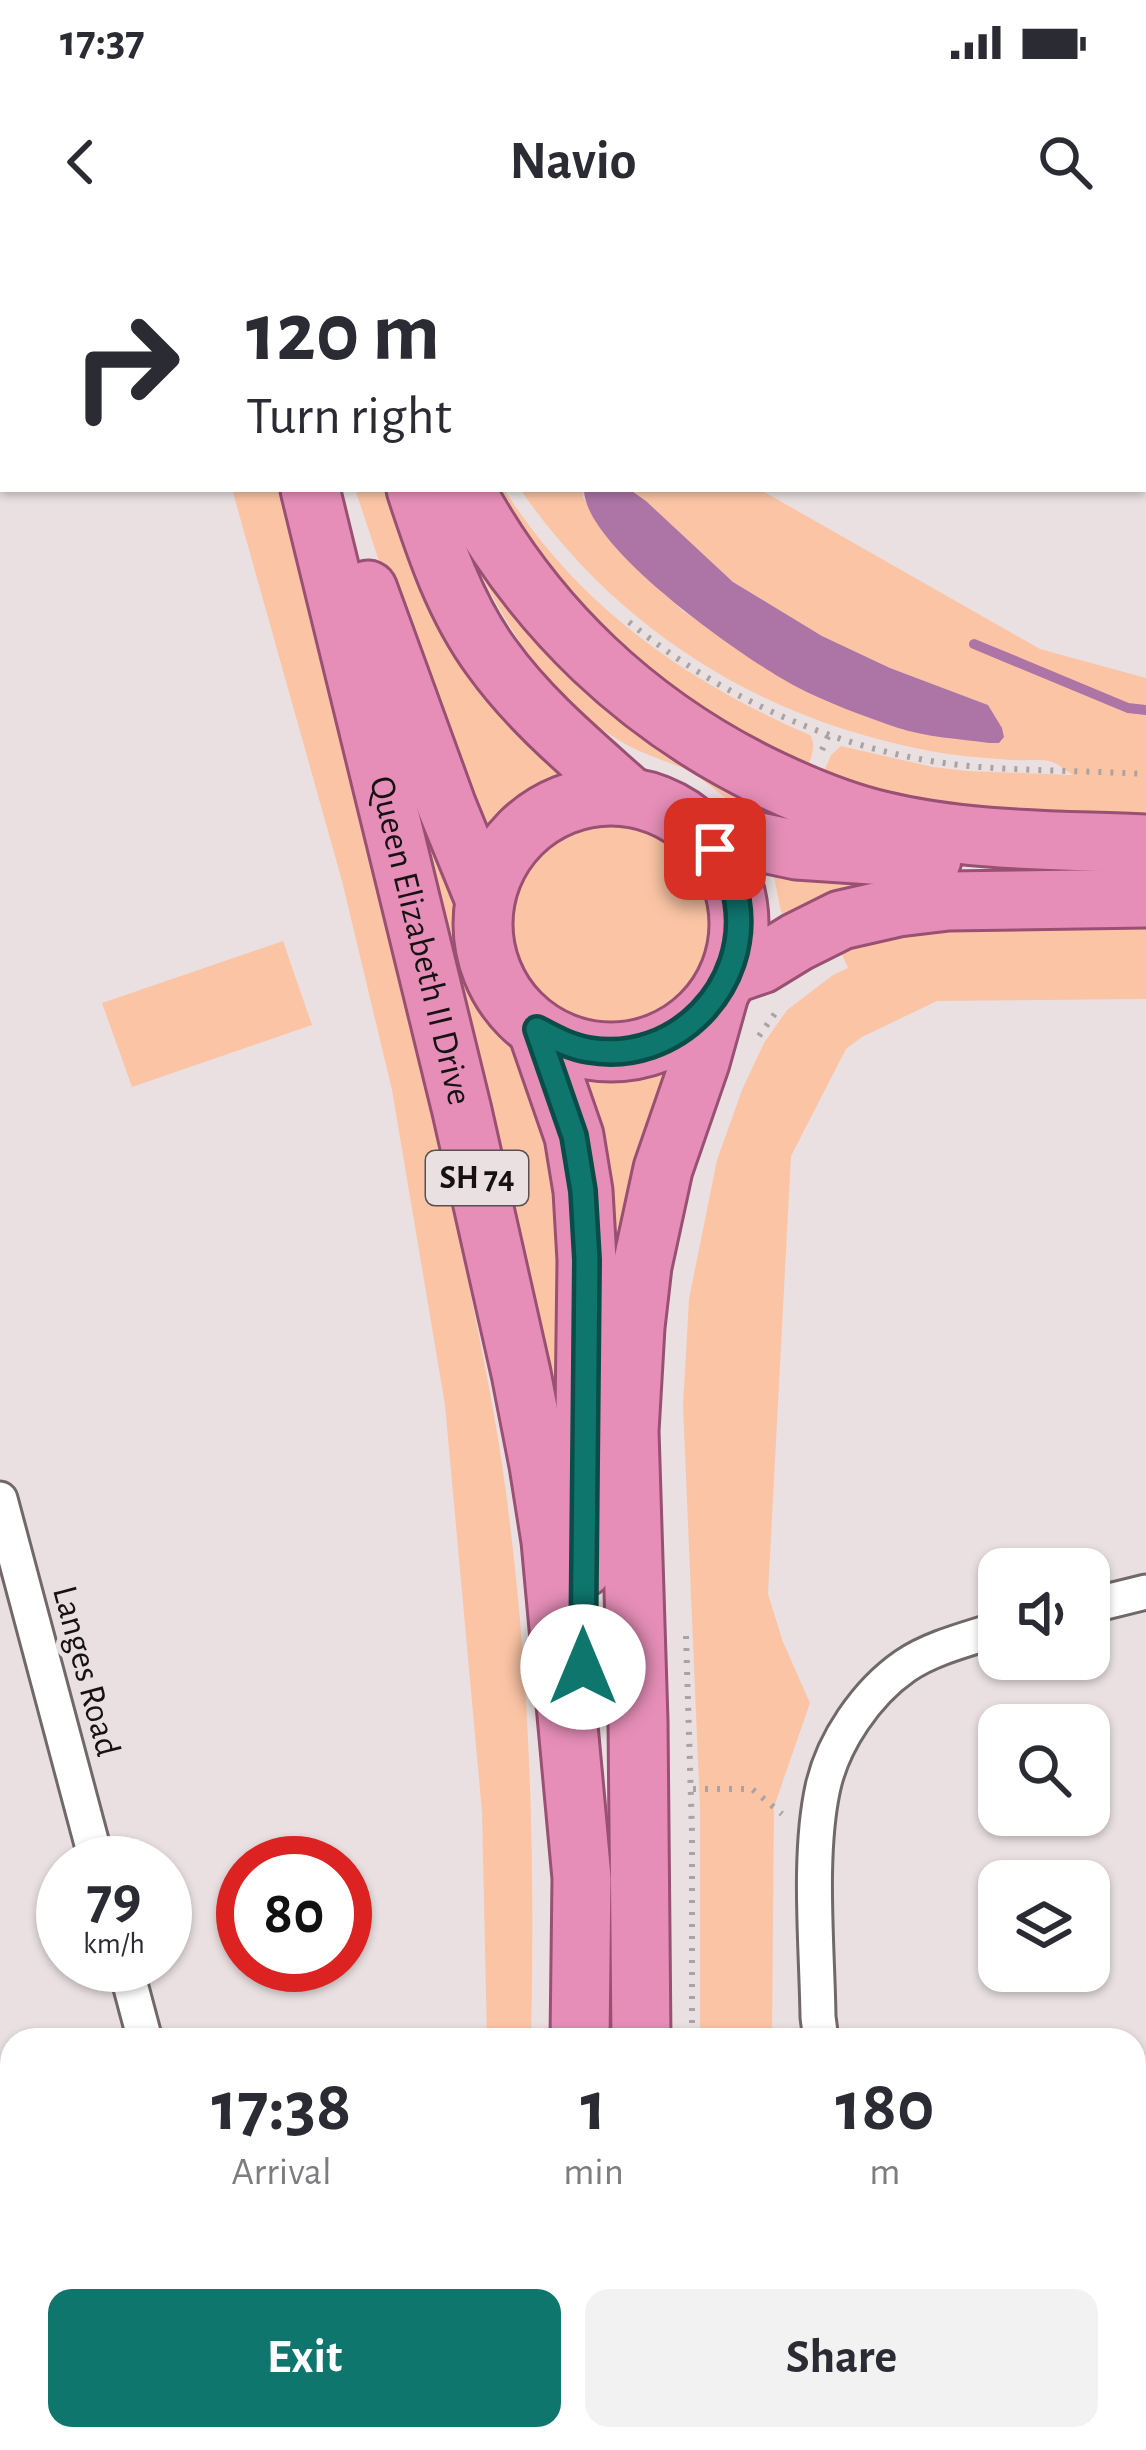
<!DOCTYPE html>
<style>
:root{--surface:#fff;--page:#f2f2f3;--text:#2b2b33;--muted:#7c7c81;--accent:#0f766e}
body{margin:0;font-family:"Alegreya Sans",sans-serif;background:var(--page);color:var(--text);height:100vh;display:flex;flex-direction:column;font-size:45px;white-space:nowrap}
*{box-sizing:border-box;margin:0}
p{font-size:39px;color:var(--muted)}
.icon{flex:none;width:66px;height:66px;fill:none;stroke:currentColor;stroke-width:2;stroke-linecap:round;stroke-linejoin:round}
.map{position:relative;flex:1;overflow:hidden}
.side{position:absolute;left:0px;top:1788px;width:1146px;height:423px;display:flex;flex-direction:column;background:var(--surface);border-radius:36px 36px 0 0;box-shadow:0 3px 9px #0004}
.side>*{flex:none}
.guide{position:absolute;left:0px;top:0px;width:1146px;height:252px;box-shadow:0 3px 9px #0004;background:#fff;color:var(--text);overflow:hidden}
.buttons{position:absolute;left:978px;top:1308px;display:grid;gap:24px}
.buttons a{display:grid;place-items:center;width:132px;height:132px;border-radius:24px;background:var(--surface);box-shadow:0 3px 9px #0004;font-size:60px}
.speed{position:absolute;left:36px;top:1596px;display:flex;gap:24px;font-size:60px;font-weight:700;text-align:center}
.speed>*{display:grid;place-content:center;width:156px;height:156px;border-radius:50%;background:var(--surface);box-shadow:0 3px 9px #0004;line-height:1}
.speed small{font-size:30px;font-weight:400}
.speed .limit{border:18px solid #d22;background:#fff;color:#111}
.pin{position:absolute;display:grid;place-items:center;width:102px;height:102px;color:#fff;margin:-51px;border-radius:24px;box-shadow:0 6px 18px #0006}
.me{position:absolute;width:132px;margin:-66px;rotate:0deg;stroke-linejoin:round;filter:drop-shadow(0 0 9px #0008)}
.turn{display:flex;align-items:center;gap:42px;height:252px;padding:0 48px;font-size:54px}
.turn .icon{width:156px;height:156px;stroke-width:2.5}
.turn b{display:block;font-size:84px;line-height:102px}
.eta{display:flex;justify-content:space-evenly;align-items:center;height:204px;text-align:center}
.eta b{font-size:72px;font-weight:700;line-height:84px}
.action{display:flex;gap:24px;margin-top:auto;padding:24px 48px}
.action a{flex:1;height:138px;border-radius:24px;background:var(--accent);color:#fff;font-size:48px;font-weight:700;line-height:138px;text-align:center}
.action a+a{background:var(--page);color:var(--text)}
.status{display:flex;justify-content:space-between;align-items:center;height:84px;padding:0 60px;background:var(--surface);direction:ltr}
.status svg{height:33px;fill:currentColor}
header{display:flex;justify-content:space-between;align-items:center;height:156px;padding:0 48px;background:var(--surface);font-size:54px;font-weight:700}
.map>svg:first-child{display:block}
.green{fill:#fbc5a5}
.water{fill:#ad75a5}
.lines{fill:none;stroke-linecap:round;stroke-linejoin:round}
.stream{stroke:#ad75a5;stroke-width:10}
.minor-casing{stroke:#716969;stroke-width:39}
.trunk-casing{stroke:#995073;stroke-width:63}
.path{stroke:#aaa2a3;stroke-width:6;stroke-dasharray:3 9;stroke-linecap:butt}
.minor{stroke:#fff;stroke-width:33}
.trunk{stroke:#e68eb8;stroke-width:57}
.route-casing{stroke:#0a4d48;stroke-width:30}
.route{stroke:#0f766e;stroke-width:21}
.labels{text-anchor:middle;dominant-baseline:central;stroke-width:10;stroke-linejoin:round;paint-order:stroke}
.shield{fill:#eae0e1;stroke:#565051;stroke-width:3}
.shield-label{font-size:33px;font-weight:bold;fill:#161213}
.street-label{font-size:36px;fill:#161213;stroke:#eae0e1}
</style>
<div class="status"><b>17:37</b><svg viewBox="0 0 49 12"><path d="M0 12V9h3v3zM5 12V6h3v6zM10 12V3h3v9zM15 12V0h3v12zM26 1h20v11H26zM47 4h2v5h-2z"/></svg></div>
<header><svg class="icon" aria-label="back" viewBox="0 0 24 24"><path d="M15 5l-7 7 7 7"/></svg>Navio<svg class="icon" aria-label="search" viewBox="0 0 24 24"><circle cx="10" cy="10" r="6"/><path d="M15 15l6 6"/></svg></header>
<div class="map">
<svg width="1146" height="2210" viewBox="0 0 1146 2210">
<rect width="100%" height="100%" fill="#eae0e1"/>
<g class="green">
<path d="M232 249H280C344 504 412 758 463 1016 481 1105 500 1194 510 1284 531 1455 535 1628 531 1800H487L482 1572 445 1165 392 850 342 641Z"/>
<path d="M355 249H391L578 541C537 555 523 561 495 595L482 596 398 378Z"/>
<path d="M486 249H504C578 366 685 441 810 495 818 507 809 522 804 535L623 422Z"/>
<path d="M520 249H584L583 257 597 282 629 321 683 371 797 447 903 490 988 465 890 428 822 396 733 342 646 261 629 249H759L1040 409 1146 438V590L1049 585 820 541 831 515 841 506 933 527 968 531 1073 535C1065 530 1058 523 1049 521 1038 519 1024 521 1012 520 985 518 957 516 930 511 762 480 617 390 520 249Z"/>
<path d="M462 294 489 319 857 590C827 586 774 584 749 572 724 561 706 538 680 527 663 520 646 515 629 506 547 463 499 376 462 294Z"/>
<path d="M360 379 460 660 470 715 479 740 519 807 555 896 565 1148 550 1187Z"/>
<circle cx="611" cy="684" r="110"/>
<path d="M772 626H840L1091 639 788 677 781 672Z"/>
<path d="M954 687H1146V759L937 761 862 797 846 809 791 916 768 1354 783 1402 810 1463 774 1567 772 1800H700V1568L683 1166 689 1059 717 920 742 850 764 803 787 770 833 735 848 728 840 710 895 694Z"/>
<path d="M283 701 312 785 132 847 102 763Z"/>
<path d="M668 817 673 822 612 1060 573 824C607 830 635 829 668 817Z"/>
<path d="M672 2199H728L727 2210H671Z"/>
</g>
<path class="water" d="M584 249H629L646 261 733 342 822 396 890 428 988 465 1002 488 1004 497 999 503H989C960 499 926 497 898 488 864 476 827 463 795 446 746 420 583 307 584 249Z"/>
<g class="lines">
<path class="stream" d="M974 404 1128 468 1146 470"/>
<g class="minor-casing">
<g id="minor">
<path d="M0 1259 97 1623"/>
<path d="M1089 1366 1146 1352"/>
<path d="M125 1725 145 1800"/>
<path d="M821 1800 818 1777C817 1706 808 1615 823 1547 833 1502 866 1453 905 1426 931 1408 968 1399 999 1389"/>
<path d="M1134 2192 1146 2191"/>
<path d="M997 2199 1004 2210"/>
<path d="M74 2210 105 2199"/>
<path d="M1095 2210 1110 2199"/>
</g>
</g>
<g class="trunk-casing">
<g id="trunk">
<path d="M256 0 257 3"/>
<path d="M354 0 355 3"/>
<path id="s1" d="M310 249 462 871 521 1133 539 1225 551 1301 582 1638 580 1800"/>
<path d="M416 249C435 307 455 368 492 418 530 471 581 513 629 556"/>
<path d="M465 249C534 378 639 477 771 540 807 557 843 572 882 581 968 602 1059 600 1146 604"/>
<path d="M368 350 447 567 485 660"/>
<circle cx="611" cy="684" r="128"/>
<path d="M698 589 797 610 932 619"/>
<path d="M729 735 761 724 797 702 841 680 898 667 948 661 1146 658"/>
<path d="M537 789 574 896 583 951 587 1020 583 1328"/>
<path d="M641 1800 638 1481 629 1191 635 1087 642 1026 663 929 700 822 719 754"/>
<path d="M501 2199 507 2210"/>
<path d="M549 2210 550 2199"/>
<path d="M614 2210 616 2199"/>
</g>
</g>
<g class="path">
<path d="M418 0 419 3"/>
<path d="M693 3 697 0"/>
<path d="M629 382C727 463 852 517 980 527 1035 531 1091 531 1146 534"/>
<path d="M822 510 829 494"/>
<path d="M759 796 779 768"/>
<path d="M686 1396 692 1592V1796"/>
<path d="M693 1549H752L782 1574"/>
</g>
<use href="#minor" class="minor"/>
<use href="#trunk" class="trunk"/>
</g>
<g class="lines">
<g class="route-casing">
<path id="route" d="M583 1427 587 1020 583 951 574 896 537 789C554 798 570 807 589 810 676 825 751 746 737 661 734 642 725 626 715 609"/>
</g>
<use href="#route" class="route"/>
</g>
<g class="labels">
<rect class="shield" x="426" y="911" width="102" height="54" rx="9"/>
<g class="shield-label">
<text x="477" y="938">SH 74</text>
</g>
<g class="street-label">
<text stroke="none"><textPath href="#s1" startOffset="465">Queen Elizabeth II Drive</textPath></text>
<text transform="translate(86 1431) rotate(75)">Langes Road</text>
</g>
</g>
</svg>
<div class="buttons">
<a><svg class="icon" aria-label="sound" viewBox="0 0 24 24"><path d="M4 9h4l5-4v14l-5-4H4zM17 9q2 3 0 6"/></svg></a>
<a><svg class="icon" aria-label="search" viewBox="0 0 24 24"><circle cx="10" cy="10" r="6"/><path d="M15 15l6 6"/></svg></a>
<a><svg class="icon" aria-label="layers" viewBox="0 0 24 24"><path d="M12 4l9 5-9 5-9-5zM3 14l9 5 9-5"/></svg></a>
</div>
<div class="speed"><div>79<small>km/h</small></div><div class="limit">80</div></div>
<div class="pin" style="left:715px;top:609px;background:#d93025"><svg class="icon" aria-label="arrive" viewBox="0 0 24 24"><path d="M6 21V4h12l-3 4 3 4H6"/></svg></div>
<svg class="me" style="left:583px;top:1427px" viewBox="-20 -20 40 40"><circle r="19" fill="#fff"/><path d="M0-13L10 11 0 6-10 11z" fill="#0f766e"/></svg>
<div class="guide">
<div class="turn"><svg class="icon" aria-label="right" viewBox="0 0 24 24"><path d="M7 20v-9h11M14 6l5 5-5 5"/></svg><div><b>120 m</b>Turn right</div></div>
</div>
<section class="side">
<div class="eta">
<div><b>17:38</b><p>Arrival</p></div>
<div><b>1</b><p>min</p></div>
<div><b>180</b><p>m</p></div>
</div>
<div class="action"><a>Exit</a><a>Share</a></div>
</section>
</div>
